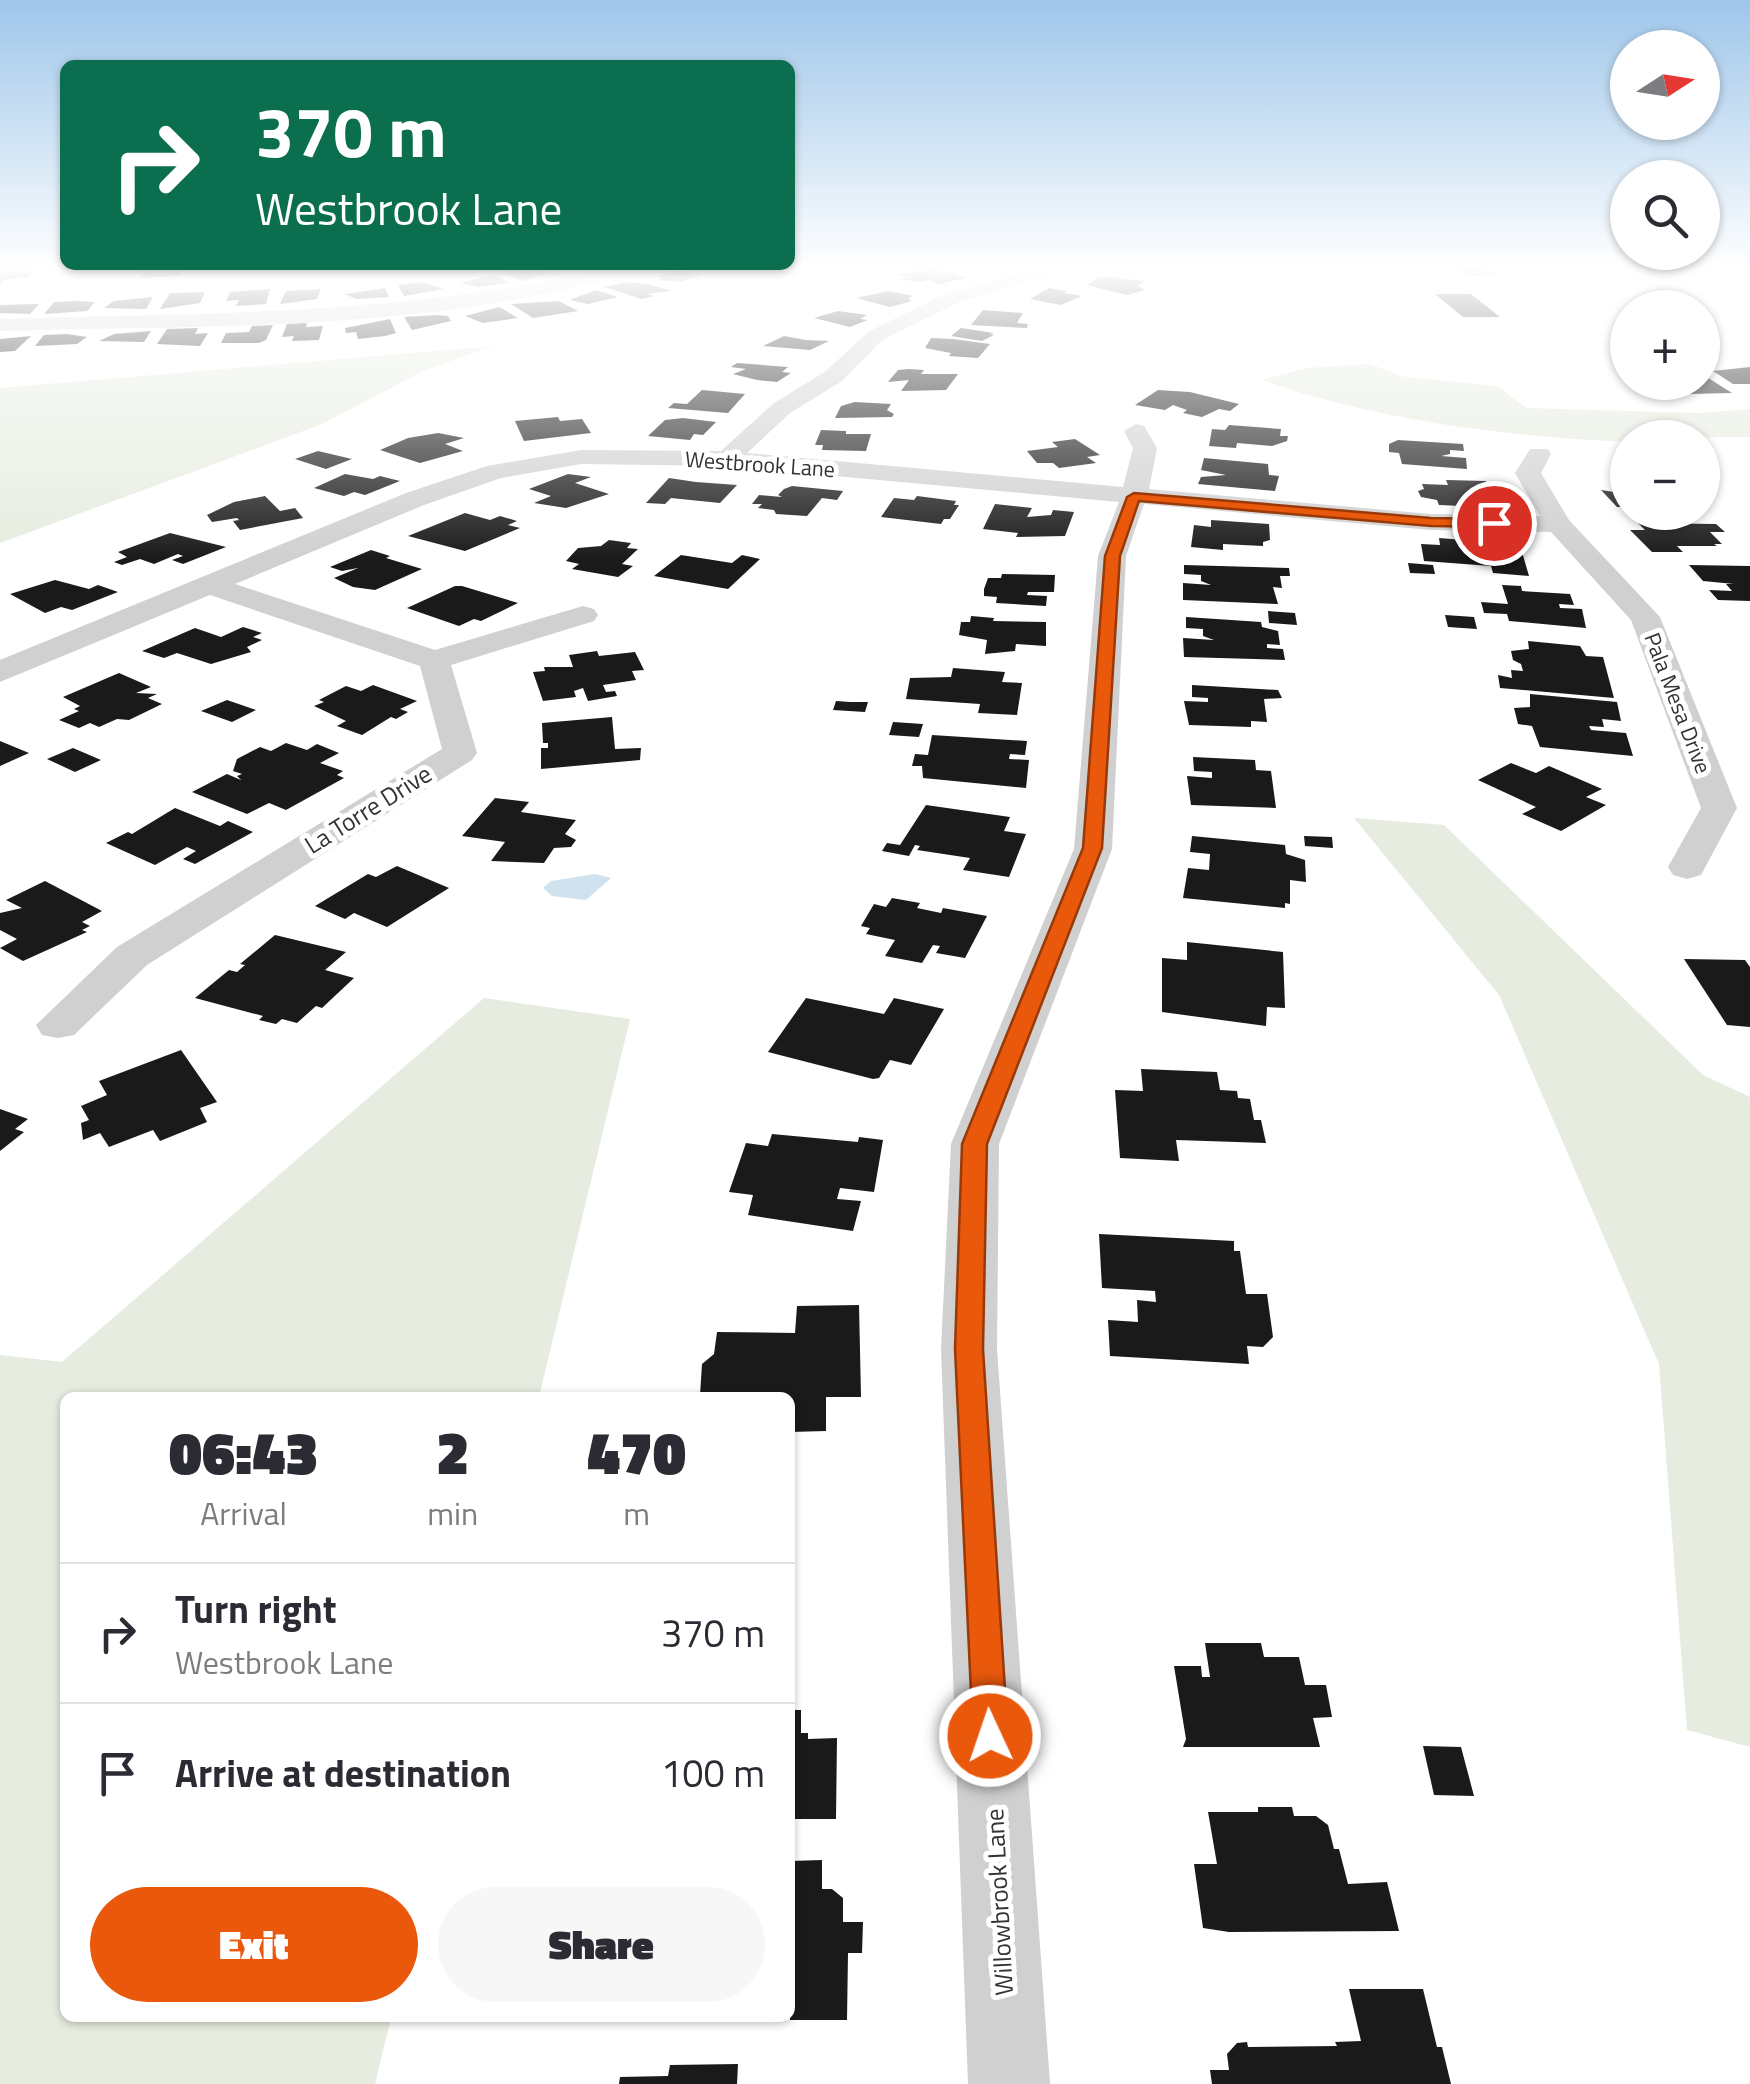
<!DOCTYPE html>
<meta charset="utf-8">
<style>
:root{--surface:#fff;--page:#f7f7f7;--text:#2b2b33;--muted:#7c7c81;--line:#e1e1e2;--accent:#ea580c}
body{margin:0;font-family:"Titillium Web",sans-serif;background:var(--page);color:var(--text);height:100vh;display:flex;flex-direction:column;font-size:38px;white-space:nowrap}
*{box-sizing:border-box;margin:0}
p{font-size:32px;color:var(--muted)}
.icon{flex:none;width:55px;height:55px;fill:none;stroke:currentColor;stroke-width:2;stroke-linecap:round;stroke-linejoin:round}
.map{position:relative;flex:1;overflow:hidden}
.panel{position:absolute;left:60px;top:1392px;width:735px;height:630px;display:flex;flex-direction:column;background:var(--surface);border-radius:15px;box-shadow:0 2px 8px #0004}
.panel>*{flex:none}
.hud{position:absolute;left:60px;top:60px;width:735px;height:210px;border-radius:15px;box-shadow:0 2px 8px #0004;background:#0b6e4f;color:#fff;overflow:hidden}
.needle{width:65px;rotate:78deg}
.controls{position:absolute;left:1610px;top:30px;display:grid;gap:20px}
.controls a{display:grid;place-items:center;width:110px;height:110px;border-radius:50%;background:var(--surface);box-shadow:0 2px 8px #0004;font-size:50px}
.pin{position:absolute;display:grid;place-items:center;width:85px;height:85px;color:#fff;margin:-42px;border:5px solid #fff;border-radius:50%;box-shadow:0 2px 10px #0007}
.me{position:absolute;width:110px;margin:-55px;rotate:357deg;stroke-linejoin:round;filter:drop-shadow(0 0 8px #0008)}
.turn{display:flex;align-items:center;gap:35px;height:210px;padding:0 30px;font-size:45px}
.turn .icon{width:130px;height:130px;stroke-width:2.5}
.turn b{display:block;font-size:70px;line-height:85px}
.eta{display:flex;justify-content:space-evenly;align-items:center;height:170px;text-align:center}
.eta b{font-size:60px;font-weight:800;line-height:70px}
.action{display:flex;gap:20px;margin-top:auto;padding:20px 30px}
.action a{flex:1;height:115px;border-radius:60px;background:var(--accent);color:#fff;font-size:40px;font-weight:800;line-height:115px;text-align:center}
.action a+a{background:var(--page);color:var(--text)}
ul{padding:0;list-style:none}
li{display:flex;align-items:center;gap:30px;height:140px;padding:0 30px;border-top:2px solid var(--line)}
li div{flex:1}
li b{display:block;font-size:38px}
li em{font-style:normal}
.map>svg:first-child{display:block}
.green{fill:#e6ecdf}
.water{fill:#cfe2ee}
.building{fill:#1a1a1a}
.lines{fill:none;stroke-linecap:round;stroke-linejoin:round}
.minor{fill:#d0d0d0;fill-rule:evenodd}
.route{fill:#ea580c;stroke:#983908;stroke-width:2.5}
.labels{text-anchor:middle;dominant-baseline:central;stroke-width:10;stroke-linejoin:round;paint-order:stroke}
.far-street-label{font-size:22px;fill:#333;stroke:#fff}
.street-label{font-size:25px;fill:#333;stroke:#fff}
</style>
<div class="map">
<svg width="1750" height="2084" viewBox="0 0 1750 2084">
<rect width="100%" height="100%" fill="#fff"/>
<g class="green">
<path d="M494 346 425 370 322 424 0 543V388Z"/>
<path d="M1370 364 1404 377 1498 386 1526 408 1699 413 1750 409V437L1628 438 1627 442C1505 436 1378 421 1262 380L1306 368Z"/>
<path d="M1354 818 1444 825 1703 1075 1750 1097V1747L1687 1730 1659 1364 1499 995Z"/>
<path d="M484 998 630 1019 539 1397 65 1398V2018H391L375 2084H0V1355L62 1362Z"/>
</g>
<path class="water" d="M595 874 611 878 586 900 552 896 543 888 551 881Z"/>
<g class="building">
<path d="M491 267H539L551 272 522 281Z"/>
<path d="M1476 267 1495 274 1471 276 1450 268Z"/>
<path d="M167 268 185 270 177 276 140 278 143 273H136L139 269Z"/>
<path d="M931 269H938L966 278 938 284 931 281 944 277 920 282 898 279 907 277 898 274Z"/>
<path d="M673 270 702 275 679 282 658 280 663 278 657 277 665 274H661Z"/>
<path d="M0 271 29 270 35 271 28 277 5 280 0 284Z"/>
<path d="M493 275 510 283 478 287 460 283Z"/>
<path d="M1100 276 1145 281 1138 286 1145 290 1127 295 1087 285Z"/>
<path d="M423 282 443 289 404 296 398 285Z"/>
<path d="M626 282 648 284 672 291 646 294 654 296 642 299 604 287Z"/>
<path d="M385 288 389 297 356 299 345 294Z"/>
<path d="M1049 288 1067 291 1063 293 1082 296 1061 305 1030 299Z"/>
<path d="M270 289 266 304 236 306 239 300 226 301 230 292Z"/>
<path d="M321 289 317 299 280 304 286 291Z"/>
<path d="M596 290 618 297 588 304 570 300Z"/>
<path d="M888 291 914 296 908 298 912 301 890 307 856 298Z"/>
<path d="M205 292 200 303 160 309 170 293Z"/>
<path d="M1435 294H1471L1500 317H1463Z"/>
<path d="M153 297 146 309 104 308 114 301Z"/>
<path d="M559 301 578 311 533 318 511 304Z"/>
<path d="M54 302 77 301 95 302 87 311 44 314Z"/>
<path d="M39 304 30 314 0 313V305Z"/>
<path d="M499 307 518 318 483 323 465 316Z"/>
<path d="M983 310 1023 313 1017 323 1028 324 1027 328 971 325Z"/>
<path d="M838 311 867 315 860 319 868 320 850 327 814 318Z"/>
<path d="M438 315 448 316 451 321 412 330 404 317Z"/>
<path d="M390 319 396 333 385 336 358 339 356 332 346 333 345 328Z"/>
<path d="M307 323 306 327 323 326 319 340 292 341 294 336 282 337 287 324Z"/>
<path d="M273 325 266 340 259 343H221L226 333 249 332 252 326Z"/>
<path d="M198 328 195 334 208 333 200 346 157 344 167 329Z"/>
<path d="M961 328 994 333 990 334 994 335 982 341 951 336Z"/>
<path d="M151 331 144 342 99 341 114 334Z"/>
<path d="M67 334 87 337 77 344 35 346 44 335Z"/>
<path d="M31 336 15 351 0 352V339Z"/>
<path d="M784 336 806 340 829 341 810 350 763 346Z"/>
<path d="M931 338 953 339 990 344 978 358 949 356 951 353 925 348Z"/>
<path d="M737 363 788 367 782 372 791 373 777 382 757 380 733 374 746 369 731 367Z"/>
<path d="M1750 367V384H1733L1713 371Z"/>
<path d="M909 369 924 370 921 374H958L946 390 901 391 909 380 888 382 898 370Z"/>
<path d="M1702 374 1732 393 1688 394 1672 382H1702Z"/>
<path d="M702 390 745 394 728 413 668 408 674 403 687 404Z"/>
<path d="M1158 390 1190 392 1239 404 1230 411 1219 409 1202 417 1183 413 1187 410 1173 405 1165 410 1135 405Z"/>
<path d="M855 402 891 404 887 410 894 414 892 417 835 418 841 406Z"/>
<path d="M558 417 560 421 582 419 591 433 524 441 515 421Z"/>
<path d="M683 418 716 422 703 435 694 434 690 440 648 436 665 420Z"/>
<path d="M1229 425 1281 429 1280 436H1288L1287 441 1272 446 1237 443 1236 448 1209 446 1212 429 1225 430Z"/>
<path d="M821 430 846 431V434H871L866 451 822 450 823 445H815Z"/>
<path d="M438 433 464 438 445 444 463 451 420 463 380 450 408 438Z"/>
<path d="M1075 439 1100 455 1087 457 1096 463 1059 468 1053 463H1037L1027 451 1058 447 1052 442Z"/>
<path d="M1398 440 1463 444 1464 451 1450 450V454L1441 456 1466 458 1467 469 1402 464 1399 453 1389 452V444Z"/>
<path d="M318 451 352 459 326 469 295 459Z"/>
<path d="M1204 458 1268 464 1269 475 1279 476 1275 491 1198 484 1201 477 1226 475 1201 470Z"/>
<path d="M345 474 373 479 380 476 400 481 365 495 354 492 344 496 314 488Z"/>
<path d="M568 474 591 477 575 483 609 494 566 508 534 503 551 496 529 489Z"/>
<path d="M669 478 696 482 737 485 720 503 671 498 665 504 646 503Z"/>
<path d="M1446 480 1486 481 1496 501 1481 500 1485 507 1439 505 1437 500 1421 497 1418 491 1424 489 1422 484 1448 485Z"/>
<path d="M792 486 843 491 837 500 822 498 807 516 776 514 774 510 758 508 762 504H752L759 495 782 497 778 495 784 489Z"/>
<path d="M1601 490 1628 494V507H1617Z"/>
<path d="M265 496 280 511 295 508 303 518 240 530 233 521 239 520 237 518 212 522 207 515 234 502Z"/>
<path d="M917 496 956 501 954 505H959L950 519H944L941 524 881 517 894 498 914 500Z"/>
<path d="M995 504 1032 508 1027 517 1051 515 1053 510 1074 512 1065 536 1016 537 1018 533 983 529Z"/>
<path d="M465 513 490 520 500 516 517 521 508 525 520 528 465 551 408 536Z"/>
<path d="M1211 520 1269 524 1270 540 1263 542V546L1223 544V550L1191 547 1194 525 1211 527Z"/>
<path d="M1638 523 1716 524 1725 532H1710L1722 544H1714L1717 546H1677L1683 552H1652L1630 530H1645Z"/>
<path d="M170 533 226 547 183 564 172 560 183 556 178 554 154 564 140 559 122 565 114 562 127 557 118 552Z"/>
<path d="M1439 538 1502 543 1505 551 1522 552 1529 576 1493 573 1491 566 1424 561 1421 544 1440 545Z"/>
<path d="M609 540 631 543 627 548 638 549 622 564 633 566 618 577 572 569 579 564 566 561 578 548 601 546Z"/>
<path d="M371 550 390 556 386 558 422 569 375 590 353 587 334 578 358 568 342 571 330 567Z"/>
<path d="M681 555 732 563 742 555 760 559 728 589 654 576Z"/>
<path d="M1408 563 1433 565 1435 574 1410 573Z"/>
<path d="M1184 565 1289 568 1290 576H1280L1282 588 1273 587 1278 604 1183 600V583L1211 585 1201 581V575L1184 574Z"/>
<path d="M1689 565 1750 566V601L1718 600 1709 590 1732 591 1726 584H1734L1703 581Z"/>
<path d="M1002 574 1055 575 1054 592H1028L1027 595 1047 596 1046 606 996 603 997 597 984 596V589L988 578H1001Z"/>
<path d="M55 580 89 589 98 585 118 592 72 610 61 607 45 613 10 594Z"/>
<path d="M1502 585 1521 586 1522 591 1570 594 1574 605 1559 604 1560 608 1582 609 1586 628 1509 621 1507 614 1484 613 1481 602 1508 604Z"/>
<path d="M455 586H462L518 603 481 621 474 619 459 626 407 608Z"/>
<path d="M1268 611 1295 613 1297 625 1269 623Z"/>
<path d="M1445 615 1474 617 1477 629 1448 627Z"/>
<path d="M971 616 994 618 993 621 1046 622V646L1016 644 1015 651 985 654 987 640 959 635 961 622H970Z"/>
<path d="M1186 617 1261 622 1262 627 1278 631 1280 645 1267 644V648L1283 649 1285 660 1184 657 1183 638 1214 640 1203 636V629L1186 628Z"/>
<path d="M243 627 262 633 253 637 262 640 247 647 251 652 211 664 177 653 164 658 142 651 195 628 221 637Z"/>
<path d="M1528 641 1580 646 1586 656 1603 657 1614 698 1500 688 1498 675 1512 678 1511 670 1523 671 1521 664 1513 660 1511 651 1529 649Z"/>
<path d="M597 651 599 656 635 652 644 670 632 671 636 680 603 685 606 692 615 691 617 696 588 701 583 688 574 691 576 697 543 701 533 672 545 671 544 667H573L569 655Z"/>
<path d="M953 668 1005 672 1002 682 1022 683 1017 715 978 713 980 704 906 699 910 678 951 677Z"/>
<path d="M119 673 151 687 136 693 157 694 148 698 162 704 129 720 117 719 99 727 90 723 79 728 59 720 79 711 74 709 80 706 63 697Z"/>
<path d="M373 685 417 701 400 709 408 712 396 719 391 717 362 735 337 726 346 721 314 706 324 702 319 700 346 686 361 691Z"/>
<path d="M1192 685 1278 690 1282 698 1264 699 1267 722 1251 721V727L1189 725 1184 701 1208 702V698L1192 697Z"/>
<path d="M1530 694 1617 702 1621 721 1602 719 1604 727 1589 726 1591 730 1626 733 1633 756 1540 747 1532 726 1518 724 1514 708 1530 707Z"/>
<path d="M227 700 256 710 232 722 201 711Z"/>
<path d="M836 701 850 702H868L865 712 833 710Z"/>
<path d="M612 717 615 749 641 748 640 760 541 769V748H548V743H543L542 723Z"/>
<path d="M893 722 923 724 919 737 889 735Z"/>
<path d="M932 735 1027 741 1025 755 1010 754 1009 759 1029 760 1026 788 923 778 922 766H912L915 754 928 755Z"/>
<path d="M0 741 29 753 0 766Z"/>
<path d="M286 743 307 750 317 744 339 753 320 763 343 771 337 775 344 778 286 810 269 803 247 814 192 792 227 774 241 780 237 776 242 774 233 771 237 759 260 747 271 751Z"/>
<path d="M73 748 101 760 75 772 47 759Z"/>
<path d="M1193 757 1255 760 1256 770 1271 771 1276 808 1191 805 1187 776 1212 778V772L1194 771Z"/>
<path d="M1511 763 1536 773 1549 766 1602 789 1586 797 1606 805 1561 831 1522 814 1536 807 1478 780Z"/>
<path d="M495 798 529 802 521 812 576 820 565 834 576 840 571 847 554 848 544 863 491 861 505 842 462 836Z"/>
<path d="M926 805 1010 817 1004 831 1026 834 1009 877 963 870 970 858 917 850 920 846 915 845 909 856 882 851 887 843 900 845Z"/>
<path d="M175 808 220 826 228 821 253 832 195 864 183 859 196 851 187 847 155 865 106 843 128 832 132 834Z"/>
<path d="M1192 836 1285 845 1286 854 1305 860 1306 882 1290 880V904L1285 903V908L1183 898 1188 868 1209 870 1210 854 1190 852Z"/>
<path d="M1304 836 1332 837 1333 848 1305 846Z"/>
<path d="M397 866 449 888 387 927 354 913 345 919 315 906 368 874 376 877Z"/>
<path d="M45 881 102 911 82 922 90 926 82 930 87 932 23 961 0 948 17 939 0 930V913L22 908 6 900Z"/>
<path d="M892 898 920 903 917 908 941 913 943 908 987 916 965 958 936 953 940 946 933 945 922 963 885 956 895 940 866 934 870 928 861 926 874 904 886 907Z"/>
<path d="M275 935 346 952 325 970 354 978 322 1008 316 1006 297 1023 282 1019 276 1024 259 1020 263 1016 195 998 229 970 237 972 245 965 240 964Z"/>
<path d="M1187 942 1283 952 1285 1008 1267 1007 1266 1026 1162 1012V958L1187 960Z"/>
<path d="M1684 959 1745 960 1750 967V1027L1727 1025Z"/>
<path d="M806 998 884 1014 894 998 944 1009 911 1065 890 1060 879 1078 873 1079 768 1052Z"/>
<path d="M181 1050 217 1102 200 1108 207 1122 160 1141 153 1130 109 1147 100 1133 83 1140 81 1123 89 1120 81 1106 107 1095 99 1081Z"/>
<path d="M1141 1069 1217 1072 1220 1090 1237 1091 1238 1098 1250 1099 1254 1120H1261L1266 1143 1176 1140 1179 1161 1120 1158 1115 1090 1143 1091Z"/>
<path d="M0 1109 28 1119 15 1129 24 1132 0 1151Z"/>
<path d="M772 1134 858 1142 859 1137 883 1140 874 1192 840 1188 837 1199 861 1201 853 1231 748 1215 753 1195 729 1192 746 1143 768 1146Z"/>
<path d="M1099 1234 1234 1241V1251H1240L1246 1294H1267L1273 1337 1263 1347 1247 1346 1249 1364 1110 1356 1108 1320 1138 1322 1137 1300 1156 1302 1155 1291 1102 1288Z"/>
<path d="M859 1305 861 1397H826V1431L790 1432V1398L700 1395 702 1364 714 1354 717 1332 795 1333 797 1306Z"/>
<path d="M1205 1643H1261L1264 1657H1299L1305 1685H1326L1332 1717 1313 1718 1320 1747H1183L1186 1739 1174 1666H1201L1202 1677H1210Z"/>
<path d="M790 1710H801V1733H808V1739L837 1738 836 1819H790Z"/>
<path d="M1423 1746 1461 1747 1474 1796 1434 1795Z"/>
<path d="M1258 1807H1292L1294 1816H1316L1328 1825 1334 1849H1339L1348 1884 1387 1882 1399 1931 1229 1932 1203 1928 1194 1864H1217L1208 1812H1258Z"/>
<path d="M822 1860V1889H832L843 1898V1922H863L862 1953H848L847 2020H790V1861Z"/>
<path d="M1349 1989H1423L1437 2047H1442L1451 2084H1212L1210 2070H1229L1227 2054 1237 2043 1247 2042 1248 2047 1337 2046 1335 2042 1361 2041Z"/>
<path d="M738 2064 737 2084H619L620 2077 668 2076 670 2065Z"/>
</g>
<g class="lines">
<g class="minor">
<path d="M610 267H640C627 278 600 280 583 285 394 332 193 325 0 331V319C204 313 410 316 610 267Z"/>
<path d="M1045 267H1074L959 302 882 340 842 381 790 413 747 453 1123 487 1133 448 1124 431 1136 424 1144 426 1157 448 1149 489 1431 514 1540 516 1515 473 1530 449H1548L1551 454 1541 473 1569 520 1660 617 1737 808 1701 875 1687 879 1673 875 1668 867 1701 808 1631 620 1551 532 1431 530 1144 504 1126 556 1112 849 999 1144 997 1349 1050 2084H968L941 1349 951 1144 1074 849 1098 556 1119 502 727 466 581 464 501 478 424 505 235 584 435 650 583 606 594 609 598 615 594 621 451 665 477 753 472 760 147 965 74 1035 58 1038 42 1035 36 1025 117 947 442 749 420 666 210 595 0 682V660L406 493 487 466 581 450 721 451 774 403 826 371 868 332 945 294Z"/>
</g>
</g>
<linearGradient id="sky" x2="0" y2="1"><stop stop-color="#9ec6ea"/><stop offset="0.48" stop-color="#fff"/><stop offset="1" stop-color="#fff" stop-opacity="0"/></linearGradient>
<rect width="1750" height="559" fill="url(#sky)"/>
<path class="route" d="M1134 493 1431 518 1494 519 1501 523 1494 527 1431 526 1139 501 1120 556 1102 848 987 1144 983 1349 1008 1736 1003 1748 990 1752 978 1748 973 1736 955 1349 962 1144 1083 848 1105 556 1127 497Z"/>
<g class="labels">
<g class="far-street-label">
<text transform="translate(760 464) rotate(4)">Westbrook Lane</text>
<text transform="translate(1678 703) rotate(69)">Pala Mesa Drive</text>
</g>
<g class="street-label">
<text transform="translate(368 809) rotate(-32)">La Torre Drive</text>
<text transform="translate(999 1902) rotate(-93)">Willowbrook Lane</text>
</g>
</g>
</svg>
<div class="controls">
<a><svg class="needle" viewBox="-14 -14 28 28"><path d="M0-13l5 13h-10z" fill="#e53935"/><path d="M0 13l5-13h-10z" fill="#7c7c81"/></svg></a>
<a><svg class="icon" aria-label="search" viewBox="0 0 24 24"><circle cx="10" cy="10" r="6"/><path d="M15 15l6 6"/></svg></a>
<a>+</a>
<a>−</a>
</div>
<div class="pin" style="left:1494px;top:523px;background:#d93025"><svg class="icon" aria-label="arrive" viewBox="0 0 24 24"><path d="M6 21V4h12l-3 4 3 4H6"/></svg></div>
<svg class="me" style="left:990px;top:1736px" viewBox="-20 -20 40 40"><circle r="17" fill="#ea580c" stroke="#fff" stroke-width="3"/><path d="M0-11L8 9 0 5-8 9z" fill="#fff"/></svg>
<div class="hud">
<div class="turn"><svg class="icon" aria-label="right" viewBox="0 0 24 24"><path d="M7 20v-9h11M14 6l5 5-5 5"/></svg><div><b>370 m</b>Westbrook Lane</div></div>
</div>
<section class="panel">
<div class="eta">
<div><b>06:43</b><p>Arrival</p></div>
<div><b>2</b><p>min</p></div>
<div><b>470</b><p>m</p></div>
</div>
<ul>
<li><svg class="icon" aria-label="right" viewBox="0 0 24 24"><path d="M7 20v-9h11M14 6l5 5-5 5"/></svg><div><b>Turn right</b><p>Westbrook Lane</p></div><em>370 m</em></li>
<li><svg class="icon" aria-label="arrive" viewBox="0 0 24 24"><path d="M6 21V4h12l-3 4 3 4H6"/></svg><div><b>Arrive at destination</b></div><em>100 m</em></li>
</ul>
<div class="action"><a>Exit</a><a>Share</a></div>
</section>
</div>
